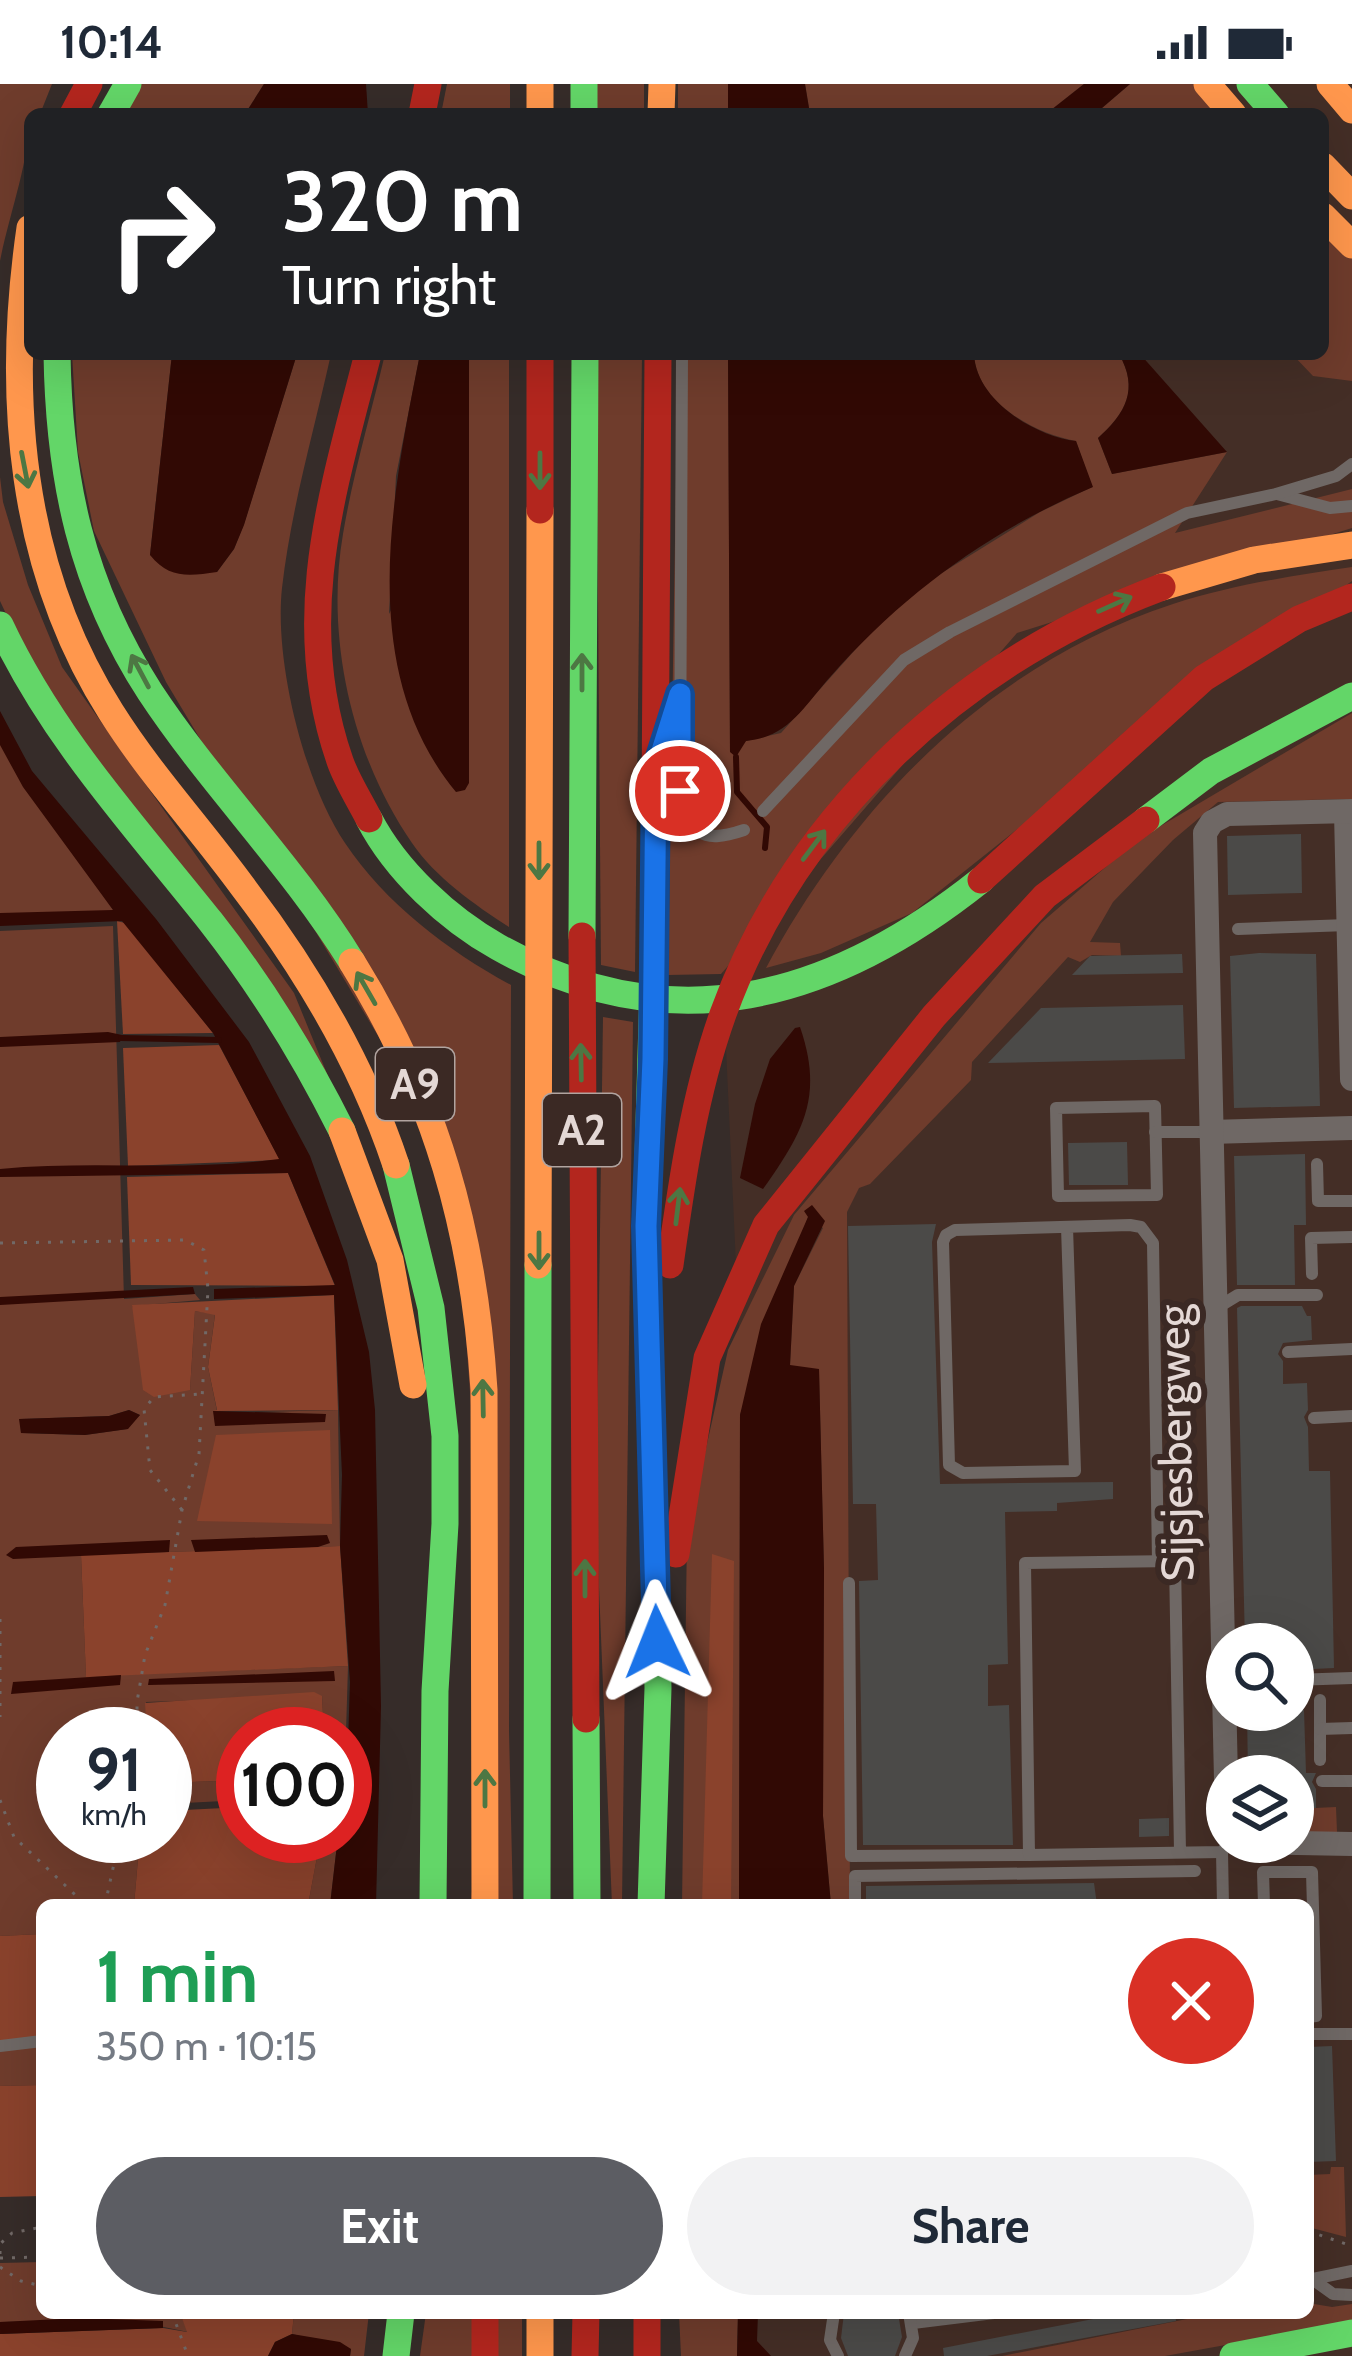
<!DOCTYPE html>
<meta charset="utf-8">
<style>
:root{--surface:#fff;--page:#f2f2f3;--text:#1f2937;--muted:#747a83;--accent:#5c5d63}
body{margin:0;font-family:Cabin,sans-serif;background:var(--page);color:var(--text);height:100vh;display:flex;flex-direction:column;font-size:45px;white-space:nowrap}
*{box-sizing:border-box;margin:0}
p{font-size:39px;color:var(--muted)}
.icon{flex:none;width:66px;height:66px;fill:none;stroke:currentColor;stroke-width:2;stroke-linecap:round;stroke-linejoin:round}
.map{position:relative;flex:1;overflow:hidden}
.side{position:absolute;left:36px;top:1815px;width:1278px;height:420px;display:flex;flex-direction:column;background:var(--surface);border-radius:18px;box-shadow:0 12px 48px #0002}
.side>*{flex:none}
.banner{position:absolute;left:24px;top:24px;width:1305px;height:252px;border-radius:18px;box-shadow:0 12px 48px #0002;background:#202124;color:#fff;overflow:hidden}
.fabs{position:absolute;left:1206px;top:1539px;display:grid;gap:24px}
.fabs a{display:grid;place-items:center;width:108px;height:108px;border-radius:50%;background:var(--surface);box-shadow:0 12px 48px #0002;font-size:60px}
.speed{position:absolute;left:36px;top:1623px;display:flex;gap:24px;font-size:60px;font-weight:700;text-align:center}
.speed>*{display:grid;place-content:center;width:156px;height:156px;border-radius:50%;background:var(--surface);box-shadow:0 12px 48px #0002;line-height:1}
.speed small{font-size:30px;font-weight:400}
.speed .limit{border:18px solid #d22;background:#fff;color:#111}
.pin{position:absolute;display:grid;place-items:center;width:102px;height:102px;color:#fff;margin:-51px;border:6px solid #fff;border-radius:50%;box-shadow:0 3px 12px #0007}
.me{position:absolute;width:132px;margin:-66px;rotate:358deg;stroke-linejoin:round;filter:drop-shadow(0 0 9px #0008)}
.turn{display:flex;align-items:center;gap:42px;height:252px;padding:0 60px;font-size:54px}
.turn .icon{width:156px;height:156px;stroke-width:2.5}
.turn b{display:block;font-size:84px;line-height:102px}
.round{display:grid;place-items:center;flex:none;width:126px;height:126px;border-radius:63px;background:var(--page)}
.summary{display:flex;align-items:center;justify-content:space-between;height:204px;padding:0 60px}
h1{font-size:72px;font-weight:700;line-height:90px;color:#1e9e55}
.button{display:flex;gap:24px;margin-top:auto;padding:24px 60px}
.button a{flex:1;height:138px;border-radius:72px;background:var(--accent);color:#fff;font-size:48px;font-weight:700;line-height:138px;text-align:center}
.button a+a{background:var(--page);color:var(--text)}
.status{display:flex;justify-content:space-between;align-items:center;height:84px;padding:0 60px;background:var(--surface);direction:ltr}
.status svg{height:33px;fill:currentColor}
.map>svg:first-child{display:block}
.built{fill:#442e26;fill-rule:evenodd}
.green{fill:#6f3c2c;fill-rule:evenodd}
.forest{fill:#8a422c}
.water{fill:#310904}
.lines{fill:none;stroke-linecap:round;stroke-linejoin:round}
.stream{stroke:#310904;stroke-width:6}
.building{fill:#4b4a48}
.path{stroke:#716967;stroke-width:3;stroke-dasharray:3 9;stroke-linecap:butt}
.lane{stroke:#6f6865;stroke-width:12}
.street{stroke:#6f6865;stroke-width:24}
.fast{stroke:#63d668;stroke-width:27}
.slow{stroke:#ff974d;stroke-width:27}
.jam{stroke:#b3261e;stroke-width:27}
.oneway{stroke:#4d7743}
.route-casing{stroke:#114b97;stroke-width:30}
.route{stroke:#1a73e8;stroke-width:21}
.labels{text-anchor:middle;dominant-baseline:central;stroke-width:12;stroke-linejoin:round;paint-order:stroke}
.shield{fill:#3b2924;stroke:#b1a4a0;stroke-width:3}
.shield-label{font-size:42px;font-weight:bold;fill:#e4d8d5}
.street-label{font-size:45px;fill:#e4d8d5;stroke:#3b2924}
</style>
<div class="status"><b>10:14</b><svg viewBox="0 0 49 12"><path d="M0 12V9h3v3zM5 12V6h3v6zM10 12V3h3v9zM15 12V0h3v12zM26 1h20v11H26zM47 4h2v5h-2z"/></svg></div>
<div class="map">
<svg width="1352" height="2272" viewBox="0 0 1352 2272">
<rect width="100%" height="100%" fill="#362c29"/>
<path class="built" d="M681 0H1352V2272H760L746 2229H1308V1821H761L763 1767 694 270H1323V30H682ZM1227 1560H1293V1626H1227ZM1227 1692H1293V1758H1227Z"/>
<g class="green">
<path d="M0 0H52L40 30H30C30 75 9 131 0 177Z"/>
<path d="M141 0H264L245 30H122Z"/>
<path d="M447 0H510V30H441Z"/>
<rect x="596" y="0" width="48" height="30"/>
<rect x="678" y="0" width="50" height="30"/>
<path d="M805 0H1084L1046 30H810Z"/>
<path d="M1130 0H1195L1220 30H1095Z"/>
<path d="M1323 144 1352 174V297L1313 292 1292 270H1323Z"/>
<path d="M72 270H172L150 471 217 488 234 465 244 440 297 270H331C314 347 291 425 282 504 274 577 304 698 345 759 385 819 448 867 511 901L509 1647 513 1821H470L495 1648 453 1077 166 598 94 447 78 368Z"/>
<path d="M385 270H420L396 392 389 530 467 378 469 270H509V843C475 821 435 793 412 759 352 672 325 554 343 450 353 390 371 330 385 270Z"/>
<path d="M596 270H642L635 888 601 881Z"/>
<path d="M678 270H728L730 668 746 657 781 649 871 548 924 500 1040 428 1092 403 1076 357C1035 350 976 318 974 270H1119C1139 305 1126 329 1098 354L1112 390 1227 368 1175 449 1352 405V444L1017 549 721 890 668 891Z"/>
<path d="M0 393 3 418 28 501 62 583 294 909 366 1085 35 591 0 517Z"/>
<path d="M1352 483V497L1015 747 912 829 821 869 766 884C854 720 992 579 1173 520 1232 501 1291 492 1352 483Z"/>
<path d="M1352 629V715L1218 718 1173 756 1113 818 1090 858 1120 859 1121 872 1092 871 1080 878 1068 873 972 978 971 996 870 1100 859 1104 847 1128 850 1821H831L823 1732 824 1485 819 1286 790 1282 794 1202 823 1144 808 1133 740 1331 739 1821H682L687 1449 728 1266 794 1131 1041 839 1137 756Z"/>
<path d="M0 654 114 827 0 831Z"/>
<path d="M113 842 124 1215 195 1210 200 1216 132 1222 190 1306 195 1227 215 1230 208 1283 217 1327 213 1328 325 1330 259 1328 338 1326 340 1462 81 1471 86 1592 348 1582 345 1681V1650H324L322 1612 146 1618 147 1650H63V1752H140L134 1821H42V1850L0 1852V847ZM129 1326 140 1331 127 1345 85 1351 21 1349 20 1335 109 1332Z"/>
<path d="M603 933 633 938 622 1821H612L596 1431Z"/>
<path d="M243 1696V1716L165 1720V1699Z"/>
<path d="M1336 1723 1337 1748 1293 1749V1725Z"/>
<path d="M321 1752H338L330 1821H308Z"/>
<path d="M42 1959V2001L0 2002V1962Z"/>
<path d="M1331 2083H1344L1346 2153 1308 2143V2091L1330 2090Z"/>
<path d="M42 2178V2229H180L188 2248 130 2236 0 2238V2179Z"/>
<path d="M1308 2219 1332 2223 1352 2220V2238L1165 2272H1002L1207 2231 1308 2229Z"/>
<path d="M294 2229H369L364 2272H350L351 2265 292 2250Z"/>
<path d="M426 2229H522V2272H420Z"/>
<path d="M679 2229H738L737 2272H681Z"/>
</g>
<g class="forest">
<path d="M117 837 125 839 213 949 123 950Z"/>
<path d="M219 961 280 1076 128 1082 123 964Z"/>
<path d="M288 1089 335 1202 131 1201 127 1093Z"/>
<path d="M334 1211 338 1326 213 1327 217 1326 208 1283 215 1231 195 1227 190 1306 154 1313 143 1306 132 1221Z"/>
<path d="M330 1346 332 1440 197 1437 216 1351Z"/>
<path d="M340 1462 348 1582 86 1593 81 1471Z"/>
<path d="M712 1470 734 1477 731 1821H702Z"/>
<path d="M314 1608 322 1612 324 1650H243V1696L165 1699V1650H147L145 1619Z"/>
<path d="M243 1723V1752H321L308 1821H134L140 1752H165V1727Z"/>
<path d="M42 1850V1959L0 1962V1852Z"/>
<path d="M42 2001V2112L0 2113V2002Z"/>
<path d="M180 2229H294L292 2250 275 2258 268 2272H0V2250L163 2244 187 2248Z"/>
</g>
<g class="water">
<path d="M264 0H366L368 30H245Z"/>
<path d="M728 0H805L810 30H728Z"/>
<path d="M1084 0H1130L1095 30H1046Z"/>
<path d="M172 270H297L244 441 234 465 217 488C189 492 169 495 150 471Z"/>
<path d="M420 270H469V699L465 706 456 708C355 586 392 411 420 270Z"/>
<path d="M728 270H974C976 316 1034 352 1076 357L1093 403C991 446 904 509 831 592 804 622 789 653 746 657L736 673 730 668Z"/>
<path d="M1119 270H1140L1227 368 1112 390 1098 354C1126 329 1139 305 1119 270Z"/>
<path d="M0 627 32 687 156 835 249 958 310 1072 347 1176 369 1268 375 1326 381 1622 376 1821H330L338 1752H345L350 1598 340 1462 342 1391 334 1211 214 1215V1205L335 1201 288 1089 0 1093V1085C92 1076 188 1088 279 1075L213 949 122 837 0 842V829L113 826 23 703 0 661Z"/>
<path d="M800 943C824 1013 803 1048 763 1105L740 1094 755 1020 770 975 795 944Z"/>
<path d="M108 948 122 951 120 958 0 963V953Z"/>
<path d="M812 1121 825 1137 794 1202 790 1281 819 1285 824 1485 823 1732 831 1821H739L740 1331 761 1240 808 1133 804 1127Z"/>
<path d="M193 1203 195 1210 0 1221V1213Z"/>
<path d="M129 1326 140 1331 128 1345 85 1351 21 1349 19 1335 109 1332Z"/>
<path d="M213 1327 326 1330 325 1338 215 1342Z"/>
<path d="M327 1451 330 1459 318 1463 195 1468 191 1456Z"/>
<path d="M170 1456 169 1468 13 1475 6 1471 16 1463Z"/>
<path d="M334 1587 335 1597 148 1601 149 1595Z"/>
<path d="M121 1591 120 1601 11 1610 13 1598Z"/>
<path d="M738 2229H758L757 2257 771 2272H737Z"/>
<path d="M80 2234 163 2237V2244L0 2250V2238Z"/>
<path d="M292 2250 340 2258 351 2265 350 2272H268L275 2258Z"/>
</g>
<g class="lines">
<g class="stream">
<path d="M736 673 737 708 767 743 765 764"/>
<path d="M121 954 219 956"/>
</g>
</g>
<g class="building">
<path d="M1301 750 1302 809 1228 811 1227 752Z"/>
<path d="M1259 869 1316 870 1320 1022 1234 1024 1230 872Z"/>
<path d="M1182 870 1183 889 1072 891 1090 872Z"/>
<path d="M1183 921 1185 975 988 979 1041 924Z"/>
<path d="M1127 1058 1128 1101H1069L1068 1059Z"/>
<path d="M1305 1070 1306 1141H1294L1295 1201H1237L1234 1072Z"/>
<path d="M936 1140 932 1158 940 1400 1113 1398V1415L1057 1419V1427L1005 1428 1008 1580 988 1581V1622L1009 1621 1013 1761H863L859 1497 878 1496 876 1420H853L848 1142Z"/>
<path d="M1241 1222H1302L1307 1232H1311L1312 1256 1283 1259 1278 1270 1283 1277V1300L1307 1299 1308 1326 1304 1333 1308 1343 1309 1387H1330L1334 1584 1293 1586V1560H1245L1237 1224Z"/>
<path d="M1247 1626H1304L1306 1689H1316L1312 1698 1316 1705V1724H1293V1692H1248Z"/>
<path d="M1169 1734V1752L1139 1753V1735Z"/>
<path d="M1094 1799 1097 1821H866V1802Z"/>
<path d="M1332 1962 1336 2077 1308 2078V1963Z"/>
<path d="M844 2229H898L902 2253 895 2272H848L841 2254Z"/>
<path d="M1124 2229H1175L1176 2237 987 2272H944L943 2264Z"/>
</g>
<g class="lines">
<g class="path">
<path d="M0 1159 185 1156 204 1166 208 1205 199 1370 182 1426 165 1521 145 1571 137 1618V1650"/>
<path d="M182 1426 150 1386 144 1325 154 1313 201 1310"/>
<path d="M0 1535V1633"/>
<path d="M0 1716 14 1753 86 1821"/>
<path d="M105 1821 120 1752"/>
<path d="M1308 2147 1352 2162"/>
<path d="M0 2170V2160L12 2149 42 2143"/>
<path d="M0 2174 42 2173"/>
<path d="M0 2183 21 2197 42 2202"/>
<path d="M172 2229 188 2272"/>
</g>
<g class="lane">
<path d="M682 270 680 707C690 749 700 761 744 746"/>
<path d="M1277 410 1330 424 1352 422"/>
<path d="M763 727 904 576 950 548 1187 429 1276 410 1336 392 1352 380"/>
<path d="M1238 845 1348 841"/>
<path d="M1155 1022 1157 1111 1058 1112 1056 1024Z"/>
<path d="M1155 1048H1209"/>
<path d="M1317 1080 1318 1117H1352"/>
<path d="M1067 1143 1075 1387 963 1389 949 1381 943 1158 946 1151 955 1146 1130 1141 1141 1143 1153 1159 1158 1477"/>
<path d="M1312 1190 1311 1154 1352 1153"/>
<path d="M1215 1225 1238 1211H1317"/>
<path d="M1288 1268 1352 1265"/>
<path d="M1314 1334 1352 1332"/>
<path d="M849 1499 851 1772 1029 1771"/>
<path d="M1293 1596 1352 1594"/>
<path d="M1320 1616V1676"/>
<path d="M1320 1645 1352 1644"/>
<path d="M1322 1697H1352"/>
<path d="M1180 1768 1175 1477 1025 1479 1029 1771C1094 1770 1158 1769 1222 1768L1229 1758"/>
<path d="M1222 1768 1223 1821"/>
<path d="M855 1821V1792L1195 1787"/>
<path d="M1264 1821 1263 1788H1312L1316 1932 1308 1933"/>
<path d="M1308 1950H1352"/>
<path d="M0 1962 42 1957"/>
<path d="M1308 2196 1352 2187"/>
<path d="M1315 2197 1333 2210 1352 2211"/>
<path d="M834 2229 830 2256 838 2272"/>
<path d="M913 2239 994 2229"/>
<path d="M905 2272 913 2254 909 2229"/>
</g>
<g class="street">
<path d="M1346 728 1352 995"/>
<path d="M1210 1048 1352 1044"/>
<path d="M1227 1741 1205 749 1212 738 1227 730 1352 727"/>
<path d="M1244 1758 1352 1760"/>
</g>
<g class="fast">
<path d="M584 0V30"/>
<path d="M1250 0 1276 30"/>
<path d="M111 30 128 0"/>
<path d="M57 270C59 395 81 501 150 608 212 702 293 782 352 878"/>
<path d="M0 541C53 654 134 741 211 838 262 903 305 973 342 1047"/>
<path d="M369 735C396 787 448 835 498 863 672 961 832 915 981 796"/>
<path d="M1146 736 1211 687 1352 612"/>
<path d="M582 852 585 270"/>
<path d="M396 1081 431 1224 445 1352V1440L435 1607 433 1821"/>
<path d="M586 1635 587 1821"/>
<path d="M537 1821 538 1181"/>
<path d="M651 1821 658 1604 646 1142 654 869"/>
<path d="M396 2272 401 2229"/>
<path d="M1233 2272 1352 2249"/>
</g>
<g class="slow">
<path d="M540 0V30"/>
<path d="M1207 0 1233 30"/>
<path d="M1330 0 1352 26"/>
<path d="M661 30 662 0"/>
<path d="M1323 82 1352 112"/>
<path d="M1323 132 1352 161"/>
<path d="M30 144C6 310 19 483 111 628 150 690 200 744 243 803 308 888 362 979 396 1081"/>
<path d="M1162 503 1254 476 1352 461"/>
<path d="M352 878C436 1013 474 1148 484 1306L485 1821"/>
<path d="M342 1047 390 1176 413 1301"/>
<path d="M538 1181 540 426"/>
<path d="M540 2229V2272"/>
</g>
<g class="jam">
<path d="M73 30 89 0"/>
<path d="M422 30 428 0"/>
<path d="M368 270C332 409 291 536 340 677 347 697 360 717 369 735"/>
<path d="M540 426V270"/>
<path d="M981 796 1204 594 1299 535 1352 513"/>
<path d="M582 852 586 1635"/>
<path d="M654 869 658 270"/>
<path d="M670 1181C682 1096 694 1011 723 930 796 729 964 577 1162 503"/>
<path d="M676 1470 707 1274 766 1141 934 932 1045 812 1146 736"/>
<path d="M485 2229V2272"/>
<path d="M647 2229V2272"/>
<path d="M585 2272 586 2229"/>
</g>
</g>
<defs><path id="oneway-shaft" d="M-6 0H5M1.5-3L5.5 0L1.5 3" fill="none" stroke-width="1.6" stroke-linecap="round" stroke-linejoin="round" transform="scale(3)"/></defs>
<g class="oneway">
<use href="#oneway-shaft" transform="translate(25 386) rotate(79)"/>
<use href="#oneway-shaft" transform="translate(540 387) rotate(90)"/>
<use href="#oneway-shaft" transform="translate(1115 520) rotate(-24)"/>
<use href="#oneway-shaft" transform="translate(140 587) rotate(-118)"/>
<use href="#oneway-shaft" transform="translate(582 588) rotate(-90)"/>
<use href="#oneway-shaft" transform="translate(814 761) rotate(-53)"/>
<use href="#oneway-shaft" transform="translate(539 777) rotate(90)"/>
<use href="#oneway-shaft" transform="translate(366 904) rotate(-120)"/>
<use href="#oneway-shaft" transform="translate(581 978) rotate(-91)"/>
<use href="#oneway-shaft" transform="translate(678 1122) rotate(-83)"/>
<use href="#oneway-shaft" transform="translate(539 1167) rotate(90)"/>
<use href="#oneway-shaft" transform="translate(483 1314) rotate(-91)"/>
<use href="#oneway-shaft" transform="translate(585 1494) rotate(-90)"/>
<use href="#oneway-shaft" transform="translate(485 1704) rotate(-90)"/>
</g>
<g class="lines">
<g class="route-casing">
<path id="route" d="M657 1558 646 1142 653 975 656 686 680 610V707"/>
</g>
<use href="#route" class="route"/>
</g>
<g class="labels">
<g class="shield">
<rect x="376" y="964" width="78" height="72" rx="9"/>
<rect x="543" y="1010" width="78" height="72" rx="9"/>
</g>
<g class="shield-label">
<text x="415" y="1000">A9</text>
<text x="582" y="1046">A2</text>
</g>
<g class="street-label">
<text transform="translate(1175 1359) rotate(-91)">Sijsjesbergweg</text>
</g>
</g>
</svg>
<div class="fabs">
<a><svg class="icon" aria-label="search" viewBox="0 0 24 24"><circle cx="10" cy="10" r="6"/><path d="M15 15l6 6"/></svg></a>
<a><svg class="icon" aria-label="layers" viewBox="0 0 24 24"><path d="M12 4l9 5-9 5-9-5zM3 14l9 5 9-5"/></svg></a>
</div>
<div class="speed"><div>91<small>km/h</small></div><div class="limit">100</div></div>
<div class="pin" style="left:680px;top:707px;background:#d93025"><svg class="icon" aria-label="arrive" viewBox="0 0 24 24"><path d="M6 21V4h12l-3 4 3 4H6"/></svg></div>
<svg class="me" style="left:657px;top:1558px" viewBox="-20 -20 40 40"><path d="M0-17L14 15 0 8-14 15z" fill="#1a73e8" stroke="#fff" stroke-width="4"/></svg>
<div class="banner">
<div class="turn"><svg class="icon" aria-label="right" viewBox="0 0 24 24"><path d="M7 20v-9h11M14 6l5 5-5 5"/></svg><div><b>320 m</b>Turn right</div></div>
</div>
<section class="side">
<div class="summary"><div><h1>1 min</h1><p>350 m · 10:15</p></div><a class="round" style="background:#d93025;color:#fff"><svg class="icon" aria-label="close" viewBox="0 0 24 24"><path d="M6 6l12 12M18 6L6 18"/></svg></a></div>
<div class="button"><a>Exit</a><a>Share</a></div>
</section>
</div>
